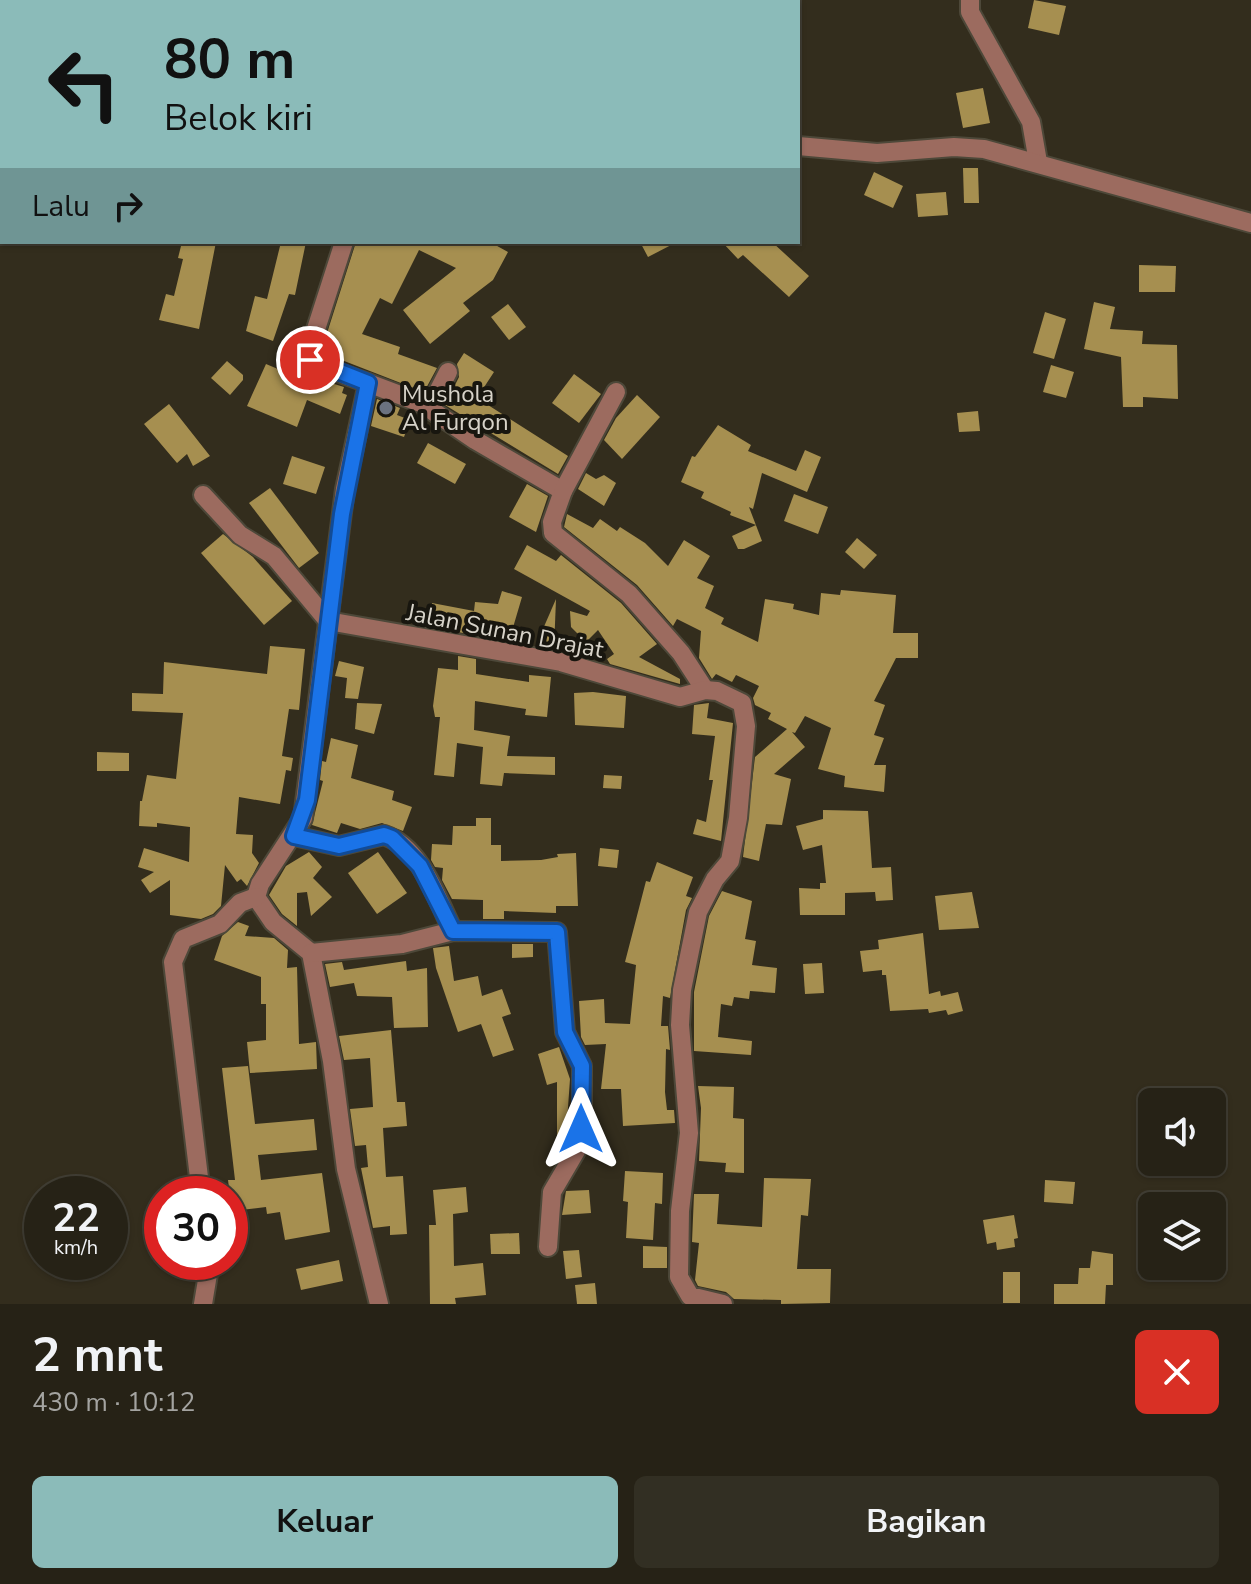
<!DOCTYPE html>
<html lang="id">
<meta charset="utf-8">
<style>
:root{--surface:#262216;--page:#322f23;--text:#f1f3f6;--muted:#a4a4a1;--line:#423f35;--accent:#8bbbb9}
body{margin:0;font-family:"Nunito Sans",sans-serif;background:var(--page);color:var(--text);height:100vh;display:flex;flex-direction:column;font-size:30px;white-space:nowrap}
*{box-sizing:border-box;margin:0}
p{font-size:26px;color:var(--muted)}
.icon{flex:none;width:44px;height:44px;fill:none;stroke:currentColor;stroke-width:2;stroke-linecap:round;stroke-linejoin:round}
.map{position:relative;height:1304px;overflow:hidden}
.drawer{display:flex;flex-direction:column;background:var(--surface);flex:1}
.drawer>*{flex:none}
.top-card{position:absolute;left:0px;top:0px;width:800px;height:244px;box-shadow:0 2px 6px #0004,0 0 0 2px var(--line);background:#8bbbb9;color:#111;overflow:hidden}
.tools{position:absolute;left:1138px;top:1088px;display:grid;gap:16px}
.tools a{display:grid;place-items:center;width:88px;height:88px;border-radius:12px;background:var(--surface);box-shadow:0 2px 6px #0004,0 0 0 2px var(--line);font-size:40px}
.speed{position:absolute;left:24px;top:1176px;display:flex;gap:16px;font-size:40px;font-weight:700;text-align:center}
.speed>*{display:grid;place-content:center;width:104px;height:104px;border-radius:50%;background:var(--surface);box-shadow:0 2px 6px #0004,0 0 0 2px var(--line);line-height:1}
.speed small{font-size:20px;font-weight:400}
.speed .limit{border:12px solid #d22;background:#fff;color:#111}
.pin{position:absolute;display:grid;place-items:center;width:68px;height:68px;color:#fff;margin:-34px;border:4px solid #fff;border-radius:50%;box-shadow:0 2px 8px #0007}
.me{position:absolute;width:88px;margin:-44px;rotate:0deg;stroke-linejoin:round;filter:drop-shadow(0 0 6px #0008)}
.turn{display:flex;align-items:center;gap:28px;height:168px;padding:0 32px;font-size:36px}
.turn .icon{width:104px;height:104px;stroke-width:2.5}
.turn b{display:block;font-size:56px;line-height:68px}
.then{display:flex;align-items:center;height:76px;padding:0 32px;background:#0003;gap:16px;font-size:30px}
.round{display:grid;place-items:center;flex:none;width:84px;height:84px;border-radius:12px;background:var(--page)}
.headline{display:flex;align-items:center;justify-content:space-between;height:136px;padding:0 32px}
h1{font-size:48px;font-weight:700;line-height:60px}
.action{display:flex;gap:16px;margin-top:auto;padding:16px 32px}
.action a{flex:1;height:92px;border-radius:12px;background:var(--accent);color:#111;font-size:32px;font-weight:700;line-height:92px;text-align:center}
.action a+a{background:var(--page);color:var(--text)}
.map>svg:first-child{display:block}
.building{fill:#a68f50}
.lines{fill:none;stroke-linecap:round;stroke-linejoin:round}
.minor-casing{stroke:#4d4839;stroke-width:22}
.minor{stroke:#9c6b5f;stroke-width:18}
.route-casing{stroke:#114b97;stroke-width:20}
.route{stroke:#1a73e8;stroke-width:14}
.worship-dot{fill:#6b7280;stroke:#18160f;stroke-width:3}
.labels{text-anchor:middle;dominant-baseline:central;stroke-width:8;stroke-linejoin:round;paint-order:stroke}
.poi-label{font-size:24px;fill:#d7d3c9;stroke:#18160f;text-anchor:start}
.street-label{font-size:24px;fill:#d7d3c9;stroke:#18160f}
</style>
<div class="map">
<svg width="1251" height="1304" viewBox="0 0 1251 1304">
<rect width="100%" height="100%" fill="#332d1d"/>
<g class="building">
<path d="M1034 0 1066 6 1059 35 1028 28Z"/>
<path d="M983 88 990 123 963 128 956 93Z"/>
<path d="M963 168H978L979 203H964Z"/>
<path d="M874 172 903 186 893 208 864 195Z"/>
<path d="M946 192 948 215 918 217 916 194Z"/>
<path d="M182 242H216L199 329 159 320 166 294 174 296 183 259 178 258Z"/>
<path d="M281 242H306L295 295 289 294 273 341 246 331 255 296 267 299Z"/>
<path d="M356 242H490L508 252 493 280 463 303 470 311 430 344 403 310 456 268 419 250 392 304 380 298 362 334 400 347 398 354 437 368 424 392 321 352Z"/>
<path d="M640 242H677L648 257Z"/>
<path d="M722 242H772L809 276 789 297 743 255 738 259Z"/>
<path d="M1139 265 1176 266 1175 292H1139Z"/>
<path d="M1094 302 1115 307 1110 329 1143 331 1142 344 1177 345 1178 399 1143 397V407H1123L1121 357 1084 349Z"/>
<path d="M508 304 526 327 509 340 491 317Z"/>
<path d="M1045 312 1066 319 1054 359 1033 353Z"/>
<path d="M464 353 494 372 477 398 568 456 558 474 445 405 459 377 457 364Z"/>
<path d="M227 361 243 375V380L230 395 211 378Z"/>
<path d="M266 364 309 382 330 388 331 383 344 387 342 393 347 395 340 414 307 400 297 427 247 406Z"/>
<path d="M1051 365 1074 372 1066 398 1043 392Z"/>
<path d="M574 374 601 394 579 423 552 403Z"/>
<path d="M637 395 660 417 622 459 604 440 616 418Z"/>
<path d="M377 399 400 408 397 415 410 420 404 437 371 426Z"/>
<path d="M169 404 210 456 193 466 187 454 177 463 144 424Z"/>
<path d="M978 411 980 431 959 432 957 413Z"/>
<path d="M718 425 751 445 748 451 796 471 805 450 821 457 807 492 762 473 753 509 749 507 762 541 744 549H738L732 536 756 525 730 515 731 512 701 498 704 492 681 482 692 456 695 457Z"/>
<path d="M428 443 466 464 455 484 417 463Z"/>
<path d="M292 456 325 467 316 494 283 484Z"/>
<path d="M586 473 596 479 604 475 616 483 604 506 578 489Z"/>
<path d="M527 484 548 496 536 532 509 517Z"/>
<path d="M270 488 319 553 299 568 249 503Z"/>
<path d="M794 494 828 507 818 534 784 521Z"/>
<path d="M567 514 593 528 600 519 617 531 620 527 645 543 668 566 684 540 710 556 697 578 714 586 705 608 724 618 721 624 758 642 765 599 794 604 793 609 819 615 821 593 840 595 841 590 896 595 893 633H918V658H896L874 701 885 705 874 735 884 738 874 765H886L884 792 844 787 845 776 818 769 831 728 805 716 795 733 792 732 805 747 774 774 791 779 782 825 766 824 759 861 743 857 755 757 787 729 768 719 771 713 755 705 753 698 759 686 736 675 732 682 716 674 712 679 699 658 701 631 677 619 673 626 637 585 564 527Z"/>
<path d="M223 534 253 557 292 601 264 625 201 553Z"/>
<path d="M857 538 877 555 864 569 845 552Z"/>
<path d="M527 545 556 561 561 555 621 603 657 644 639 657 680 679V684L610 664 607 659 614 654 598 630 586 642 571 627 570 611 587 616 590 611 514 569Z"/>
<path d="M502 591 522 597 509 641 486 634 485 637 430 627 432 603 474 611 475 602 498 604Z"/>
<path d="M556 599 554 649 536 645Z"/>
<path d="M270 646 305 649 299 710 289 709 282 756 293 758 291 771 286 770 280 804 239 797 236 834 253 835 252 853 259 863 247 886 241 879 237 882 225 865 221 906 213 914 201 919 170 915V880L150 893 141 880 154 872 138 867 144 848 189 862 190 827 157 823V827L139 826 140 801H142L147 775 176 779 183 713 132 711V693L163 694 164 662 267 674Z"/>
<path d="M458 656 476 659V674L529 682V675L551 677 547 717 525 715 526 709 475 701 474 730 510 736 507 756 555 757V775L504 773 502 786 480 784 483 747 457 743 454 777 434 775 440 717H435L433 706 438 668 458 670Z"/>
<path d="M339 661 364 667 358 699 345 698 347 678 335 676Z"/>
<path d="M593 692 626 696 624 728 575 725 574 693Z"/>
<path d="M357 703 382 704 374 734 355 729Z"/>
<path d="M709 703 707 718 733 723 721 841 693 834 697 819 706 822 713 780H709L715 736 692 734 694 705Z"/>
<path d="M331 738 358 745 351 778 394 791 392 800 412 807 403 831 382 823 360 829 341 823 337 833 312 825 323 781 320 780 322 761 326 762Z"/>
<path d="M97 752 129 753V771H97Z"/>
<path d="M604 775 622 776 621 789 603 788Z"/>
<path d="M823 810 868 811 872 868 891 867 893 900 876 901 875 892 845 893V915H800L799 888 820 889V883H826L822 845 803 850 796 826 823 819Z"/>
<path d="M476 818H491V845H501V861L541 860 558 857 557 854 576 853 578 906H556V913L504 911V919H483V900L452 899 442 880 443 868 435 867 431 860 432 844 452 845 453 826H476Z"/>
<path d="M600 848 619 850 617 868 598 866Z"/>
<path d="M309 852 322 867 313 878 332 897 311 916 307 892 297 893V926L282 914 269 895 286 866Z"/>
<path d="M378 852 407 893 377 914 348 873Z"/>
<path d="M657 862 693 877 686 896 692 898 686 910 670 998 663 996 661 1026H668L670 1050 666 1049 665 1092 667 1110H674L675 1123 623 1126 621 1089H601L606 1044 585 1045 581 1037 579 1001 604 999 605 1023 630 1024 636 965 625 962 646 881 650 882Z"/>
<path d="M722 891 752 901 745 939 756 941 752 965 777 968 775 993 750 991 749 999 734 997 732 1006 721 1004 718 1037 752 1041 751 1055 694 1051V992L709 916Z"/>
<path d="M972 892 979 928 939 930 935 896Z"/>
<path d="M238 922 249 926 245 936 274 938 288 950 287 968 297 967 299 1044 316 1042 317 1069 250 1073 247 1042 266 1040V1004H261V977L214 960 222 936Z"/>
<path d="M923 933 929 994 940 991 941 996 958 992 963 1011 948 1015 946 1010 929 1013 928 1009 890 1011 886 975H882V970L863 972 860 951 879 949 878 940Z"/>
<path d="M512 944H533V957L512 958Z"/>
<path d="M449 946 454 981 478 976 482 996 502 989 511 1014 502 1017 514 1050 493 1057 481 1024 458 1032 436 968 433 948Z"/>
<path d="M406 961 407 971 427 968 428 1027 394 1028 392 997 357 996 354 983 330 987 325 964 342 962 344 970Z"/>
<path d="M822 963 824 993 805 994 803 964Z"/>
<path d="M391 1030 397 1102H405L407 1126 383 1128 386 1177 403 1176 407 1234 390 1235V1226L373 1228 361 1168 368 1167 366 1145 355 1146 350 1109 373 1107 370 1058 344 1060 339 1036Z"/>
<path d="M559 1047 570 1079 566 1136H557V1082L547 1085 538 1054Z"/>
<path d="M248 1066 255 1124 314 1119 317 1150 258 1155 261 1180 322 1173 330 1232 285 1240 280 1212 267 1214 266 1207 232 1211 228 1180H235L222 1068Z"/>
<path d="M698 1086 734 1087 733 1118 744 1119V1173L725 1172 726 1163 699 1161 701 1108Z"/>
<path d="M625 1171 663 1173 662 1204 655 1203 653 1240 626 1238 628 1202 623 1201Z"/>
<path d="M764 1178 811 1179 808 1216 801 1215 797 1269H831L830 1303 781 1304V1300L734 1299 726 1292 698 1286 695 1280 699 1243 692 1242 694 1194H719L717 1224 762 1227Z"/>
<path d="M1045 1180 1075 1182 1073 1204 1044 1202Z"/>
<path d="M466 1187 468 1212 453 1214 454 1266 483 1263 486 1295 455 1298 456 1304H430L429 1225H436L433 1190Z"/>
<path d="M589 1190 591 1213 562 1215 566 1191Z"/>
<path d="M1014 1215 1018 1238 1014 1239 1015 1247 997 1250 996 1242 987 1244 983 1220Z"/>
<path d="M519 1233 520 1254H491L490 1234Z"/>
<path d="M643 1246 667 1247V1268H643Z"/>
<path d="M579 1250 582 1277 566 1279 563 1251Z"/>
<path d="M1092 1251 1113 1254V1285H1106L1105 1304H1054V1284H1078L1079 1268H1090Z"/>
<path d="M339 1260 343 1281 301 1290 296 1269Z"/>
<rect x="1003" y="1272" width="17" height="31"/>
<path d="M595 1283 597 1304H577L575 1285Z"/>
</g>
<g class="lines">
<g class="minor-casing">
<g id="minor">
<path d="M128 0 132 2"/>
<path d="M970 0V12L1031 122 1038 162"/>
<path d="M381 2 382 0"/>
<path d="M798 146 877 153 954 147 984 149 1251 223"/>
<path d="M344 242 308 354 315 364 368 383 345 489 303 818 260 884 256 897 273 922 311 953 332 1061 346 1169 379 1304"/>
<path d="M368 383 421 403 475 440 563 491 552 522 553 533 629 594 681 653 705 690"/>
<path d="M429 409 448 372"/>
<path d="M563 491 616 392"/>
<path d="M203 495 240 535 274 556 328 621 561 662 680 697 705 690 717 691 742 703 746 726 738 818 730 861 715 879 698 912 682 990 680 1025 689 1133 680 1211 679 1277 690 1296 723 1304"/>
<path d="M294 836 339 846 384 835C422 848 437 900 453 931"/>
<path d="M311 953 402 944 453 931 557 932 565 1032 582 1066V1117L576 1151 552 1192 548 1247"/>
<path d="M201 1194 173 962 183 939 220 924 240 903 256 897"/>
<path d="M203 1304 210 1262"/>
</g>
</g>
<use href="#minor" class="minor"/>
</g>
<g class="lines">
<g class="route-casing">
<path id="route" d="M310 360 368 383 342 514 307 800 294 836 339 846 384 835 392 838 420 866 453 931 557 932 565 1032 582 1066 581 1129"/>
</g>
<use href="#route" class="route"/>
</g>
<circle class="worship-dot" cx="386" cy="408" r="8"/>
<g class="labels">
<g class="poi-label">
<text x="402" y="394">Mushola<tspan x="402" dy="28">Al Furqon</tspan></text>
</g>
<g class="street-label">
<text transform="translate(505 631) rotate(11)">Jalan Sunan Drajat</text>
</g>
</g>
</svg>
<div class="tools">
<a><svg class="icon" aria-label="sound" viewBox="0 0 24 24"><path d="M4 9h4l5-4v14l-5-4H4zM17 9q2 3 0 6"/></svg></a>
<a><svg class="icon" aria-label="layers" viewBox="0 0 24 24"><path d="M12 4l9 5-9 5-9-5zM3 14l9 5 9-5"/></svg></a>
</div>
<div class="speed"><div>22<small>km/h</small></div><div class="limit">30</div></div>
<div class="pin" style="left:310px;top:360px;background:#d93025"><svg class="icon" aria-label="arrive" viewBox="0 0 24 24"><path d="M6 21V4h12l-3 4 3 4H6"/></svg></div>
<svg class="me" style="left:581px;top:1129px" viewBox="-20 -20 40 40"><path d="M0-17L14 15 0 8-14 15z" fill="#1a73e8" stroke="#fff" stroke-width="4"/></svg>
<div class="top-card">
<div class="turn"><svg class="icon" aria-label="left" viewBox="0 0 24 24"><path d="M17 20v-9H6M10 6l-5 5 5 5"/></svg><div><b>80 m</b>Belok kiri</div></div>
<div class="then">Lalu<svg class="icon" aria-label="right" viewBox="0 0 24 24"><path d="M7 20v-9h11M14 6l5 5-5 5"/></svg></div>
</div>
</div>
<section class="drawer">
<div class="headline"><div><h1>2 mnt</h1><p>430 m · 10:12</p></div><a class="round" style="background:#d93025;color:#fff"><svg class="icon" aria-label="close" viewBox="0 0 24 24"><path d="M6 6l12 12M18 6L6 18"/></svg></a></div>
<div class="action"><a>Keluar</a><a>Bagikan</a></div>
</section>
